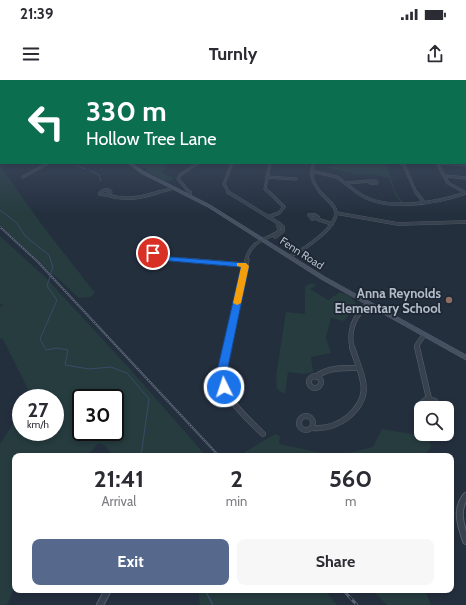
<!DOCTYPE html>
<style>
:root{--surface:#fff;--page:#f7f7f7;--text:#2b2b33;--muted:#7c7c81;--accent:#56698c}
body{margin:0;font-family:Cabin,sans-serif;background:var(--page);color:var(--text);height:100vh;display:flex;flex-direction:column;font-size:15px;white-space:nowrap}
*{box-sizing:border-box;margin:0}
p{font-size:13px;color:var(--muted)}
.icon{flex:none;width:22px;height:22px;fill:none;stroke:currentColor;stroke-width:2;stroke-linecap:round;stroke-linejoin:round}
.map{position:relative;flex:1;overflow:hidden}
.side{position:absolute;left:12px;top:373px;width:442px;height:140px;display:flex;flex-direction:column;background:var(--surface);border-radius:8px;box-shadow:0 2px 6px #0003}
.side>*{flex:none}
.guide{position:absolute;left:0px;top:0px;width:466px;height:84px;box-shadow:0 2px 6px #0003;background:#0b6e4f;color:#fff;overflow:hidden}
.buttons{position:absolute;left:414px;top:321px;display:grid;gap:8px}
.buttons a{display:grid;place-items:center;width:40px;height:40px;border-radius:8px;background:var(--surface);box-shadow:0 2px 6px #0003;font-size:20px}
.speed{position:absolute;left:12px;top:309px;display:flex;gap:8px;font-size:20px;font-weight:700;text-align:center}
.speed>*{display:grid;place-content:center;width:52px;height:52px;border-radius:50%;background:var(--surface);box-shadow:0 2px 6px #0003;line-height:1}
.speed small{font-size:10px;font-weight:400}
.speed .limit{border:2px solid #111;border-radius:6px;background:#fff;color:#111}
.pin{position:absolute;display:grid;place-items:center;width:34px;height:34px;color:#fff;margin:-17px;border:2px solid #fff;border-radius:50%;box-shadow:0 1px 4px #0007}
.me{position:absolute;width:44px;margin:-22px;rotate:356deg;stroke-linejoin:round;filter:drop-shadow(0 0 3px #0008)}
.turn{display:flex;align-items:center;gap:14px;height:84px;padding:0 20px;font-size:18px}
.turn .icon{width:52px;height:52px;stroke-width:2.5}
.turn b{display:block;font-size:28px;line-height:34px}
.eta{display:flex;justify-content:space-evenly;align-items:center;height:68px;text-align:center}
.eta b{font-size:24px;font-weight:700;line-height:28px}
.button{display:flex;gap:8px;margin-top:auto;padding:8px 20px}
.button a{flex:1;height:46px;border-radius:8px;background:var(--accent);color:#fff;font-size:16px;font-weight:700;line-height:46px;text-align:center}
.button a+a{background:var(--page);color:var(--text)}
.status{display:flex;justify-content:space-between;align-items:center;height:28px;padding:0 20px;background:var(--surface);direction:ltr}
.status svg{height:11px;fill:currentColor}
header{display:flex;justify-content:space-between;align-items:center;height:52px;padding:0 20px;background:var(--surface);font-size:18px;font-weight:700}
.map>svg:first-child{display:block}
.green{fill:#263c3f;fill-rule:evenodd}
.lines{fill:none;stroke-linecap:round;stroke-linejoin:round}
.stream-far1{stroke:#394c67;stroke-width:1}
.stream{stroke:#394c67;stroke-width:1.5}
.street-far4-casing{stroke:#565f6c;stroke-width:3}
.street-far3-casing{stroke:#565f6c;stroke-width:3.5}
.street-far2-casing{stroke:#565f6c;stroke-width:5}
.street-far1-casing{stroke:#565f6c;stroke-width:6}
.street-casing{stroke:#565f6c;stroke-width:8}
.secondary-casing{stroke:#565f6c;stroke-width:1}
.street-far4{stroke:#38414e;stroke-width:2.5}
.street-far3{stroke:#38414e;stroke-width:3}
.street-far2{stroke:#38414e;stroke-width:4}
.street-far1{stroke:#38414e;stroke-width:5}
.street{stroke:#38414e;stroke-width:6}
.secondary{fill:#465061;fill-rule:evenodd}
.rail-far1-casing{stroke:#5a6575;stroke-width:2}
.rail-casing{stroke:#5a6575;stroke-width:3}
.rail-far1{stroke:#1d2633;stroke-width:1;stroke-dasharray:1.5;stroke-linecap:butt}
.rail{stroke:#1d2633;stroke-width:1.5;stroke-dasharray:4.5;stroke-linecap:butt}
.route{fill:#1a73e8;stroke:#114b97}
.slow{fill:#f59e0b}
.education-dot{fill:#8d6e63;stroke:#1d2633;stroke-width:1.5}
.labels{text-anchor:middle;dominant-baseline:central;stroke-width:3.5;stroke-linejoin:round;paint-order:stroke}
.far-street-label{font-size:11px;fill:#b4bcc9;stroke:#1d2633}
.poi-label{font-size:13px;font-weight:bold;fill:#b4bcc9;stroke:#1d2633;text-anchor:end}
</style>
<div class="status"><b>21:39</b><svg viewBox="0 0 49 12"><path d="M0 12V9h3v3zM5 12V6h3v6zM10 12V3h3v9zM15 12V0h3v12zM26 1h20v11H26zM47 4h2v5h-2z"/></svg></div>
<header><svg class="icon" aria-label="menu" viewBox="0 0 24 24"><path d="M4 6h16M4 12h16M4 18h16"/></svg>Turnly<svg class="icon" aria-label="share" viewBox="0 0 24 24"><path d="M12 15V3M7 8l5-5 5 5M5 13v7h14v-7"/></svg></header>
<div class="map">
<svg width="466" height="525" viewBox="0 0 466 525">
<rect width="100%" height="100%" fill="#242f3e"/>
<g class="green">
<path d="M135 83H170L161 92 174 98 170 102 165 101 147 91 146 87 142 88Z"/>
<path d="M333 83H382L386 86 391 97 407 98H391L397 115 404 123H401L395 115 389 98 372 94H355L314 85 330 86Z"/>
<path d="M0 86 42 145 95 213 90 217 79 218 0 145Z"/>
<path d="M0 156 46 198 129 288 206 376H113L106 366 99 363 86 376H15V507L7 525H0V364L21 332V352H55V318H30L31 315 3 259 0 258V228L3 224H0ZM81 318H115V352H81Z"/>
<path d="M311 203 316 205 310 209 328 220 340 212 350 216 356 224 344 241 331 238 326 258 331 273 311 277 313 292 303 294 288 292 285 314 277 309 276 296 286 232 305 234V206Z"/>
<path d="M382 349 429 357 431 367 424 376H241L240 375 275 354 280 356 279 364 336 376 373 367Z"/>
<path d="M198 510H324L337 525H200Z"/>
<path d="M372 510H425L431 525H387Z"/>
</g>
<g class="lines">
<g class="stream-far1">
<path d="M77 86 86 89"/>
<path d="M89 90 99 95 101 101"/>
<path d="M0 130 17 143 25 156 49 175 53 187 47 206 57 220 40 259 46 270 57 268 68 270 65 285 89 289 111 287 127 293 149 319 141 376"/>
</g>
<path class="stream" d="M205 510 213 525"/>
<g class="street-far4-casing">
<g id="street-far4">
<path d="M314 83C309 96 313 103 321 113"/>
<path d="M401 83 404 85 416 113"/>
<path d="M437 83 448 103 466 113"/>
<path d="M440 83 466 85"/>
<path d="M311 91 337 97 358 113"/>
<path d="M445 96 466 98"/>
<path d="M23 97 48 83"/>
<path d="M267 97 296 99"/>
<path d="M371 101H376L377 103H370L369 102Z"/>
<path d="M347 103 369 101"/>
<path d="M100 113 104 110H109L111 112 109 113"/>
<path d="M156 113 174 108"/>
<path d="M190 113 178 99 180 95 198 83"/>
<path d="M229 113 224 104 232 83"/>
<path d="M270 113 265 109 270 83"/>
</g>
</g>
<g class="street-far3-casing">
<g id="street-far3">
<path d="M101 112 100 114 107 115 110 112"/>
<path d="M190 112V115"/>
<path d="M228 112 280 144 283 147V151L275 157"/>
<path d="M357 112C383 133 437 123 466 113"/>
<path d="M416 112 423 121"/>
<path d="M107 115C125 121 141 118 159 112"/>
<path d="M336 133 398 144 466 142"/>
<path d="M309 135H315L318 137 312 139Z"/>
<path d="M268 137 279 133 284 127 269 112"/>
<path d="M317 139 332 144"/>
<path d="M162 177 166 174 163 171H156L153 174 154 177 158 178 197 181"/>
<path d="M289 177C301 171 342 146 335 129 333 123 324 117 320 112"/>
<path d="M246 181C250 161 263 161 278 152L279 149 277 143"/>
</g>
</g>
<g class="street-far2-casing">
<g id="street-far2">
<path d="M184 180 245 185"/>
<path d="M228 268 247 180"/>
<path d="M352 268C348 250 354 236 368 224"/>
<path d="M417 268V265L424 255"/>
</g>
</g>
<g class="street-far1-casing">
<g id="street-far1">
<path d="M228 267C226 276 221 289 222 298 226 321 248 339 263 354"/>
<path d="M417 267 429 319"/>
<circle cx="315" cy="302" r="6"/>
<path d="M316 297C327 287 345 288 359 288"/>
<path d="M425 328 423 322 427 319 435 321 439 328"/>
<circle cx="306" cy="343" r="7"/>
<path d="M313 348C326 349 338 345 348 337 375 314 361 296 352 267"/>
</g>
</g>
<g class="street-casing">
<g id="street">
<path d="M466 416C455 430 461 446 466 461"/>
<path d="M100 525 108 510"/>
</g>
</g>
<g class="secondary-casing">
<path id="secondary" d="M128 83H132L143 91 210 125 325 197 466 275V280L321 199 208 127 141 93Z"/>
</g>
<use href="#street-far4" class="street-far4"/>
<use href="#street-far3" class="street-far3"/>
<use href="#street-far2" class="street-far2"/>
<use href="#street-far1" class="street-far1"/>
<use href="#street" class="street"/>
<use href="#secondary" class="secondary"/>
<g class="rail-far1-casing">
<path id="rail-far1" d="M0 147 38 182 219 376"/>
</g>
<g class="rail-casing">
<path id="rail" d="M343 510 357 525"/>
</g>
<use href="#rail-far1" class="rail-far1"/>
<use href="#rail" class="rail"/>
</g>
<linearGradient id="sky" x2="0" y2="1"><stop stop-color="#141a22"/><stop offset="0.45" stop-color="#3f4d63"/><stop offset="1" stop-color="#3f4d63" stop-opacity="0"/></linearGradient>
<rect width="466" height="134" fill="url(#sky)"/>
<path class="route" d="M153 171 158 176 246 183 249 186 228 287C228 294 231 305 228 310L224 311 221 310C217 303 218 295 218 287L241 187 158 180 150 177V173Z"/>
<path class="slow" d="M237 183H246L249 186 241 223 237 225 233 223 241 187 237 186Z"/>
<circle class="education-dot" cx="449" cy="220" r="4"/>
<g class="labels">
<g class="far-street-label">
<text transform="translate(302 173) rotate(33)">Fenn Road</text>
</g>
<g class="poi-label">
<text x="441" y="213">Anna Reynolds<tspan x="441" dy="15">Elementary School</tspan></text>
</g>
</g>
</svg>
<div class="buttons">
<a><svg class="icon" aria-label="search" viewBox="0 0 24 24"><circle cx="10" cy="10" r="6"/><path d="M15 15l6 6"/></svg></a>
</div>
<div class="speed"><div>27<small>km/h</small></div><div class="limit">30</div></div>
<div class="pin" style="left:153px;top:173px;background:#d93025"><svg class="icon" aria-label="arrive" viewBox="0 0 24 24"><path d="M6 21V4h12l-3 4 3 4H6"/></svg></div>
<svg class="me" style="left:224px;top:307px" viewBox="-20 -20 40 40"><circle r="17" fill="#1a73e8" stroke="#fff" stroke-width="3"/><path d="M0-11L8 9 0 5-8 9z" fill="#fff"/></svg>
<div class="guide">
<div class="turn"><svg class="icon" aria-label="left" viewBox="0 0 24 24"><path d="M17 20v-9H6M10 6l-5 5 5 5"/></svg><div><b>330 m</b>Hollow Tree Lane</div></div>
</div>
<section class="side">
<div class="eta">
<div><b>21:41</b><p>Arrival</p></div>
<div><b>2</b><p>min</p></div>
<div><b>560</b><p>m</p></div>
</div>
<div class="button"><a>Exit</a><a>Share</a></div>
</section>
</div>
